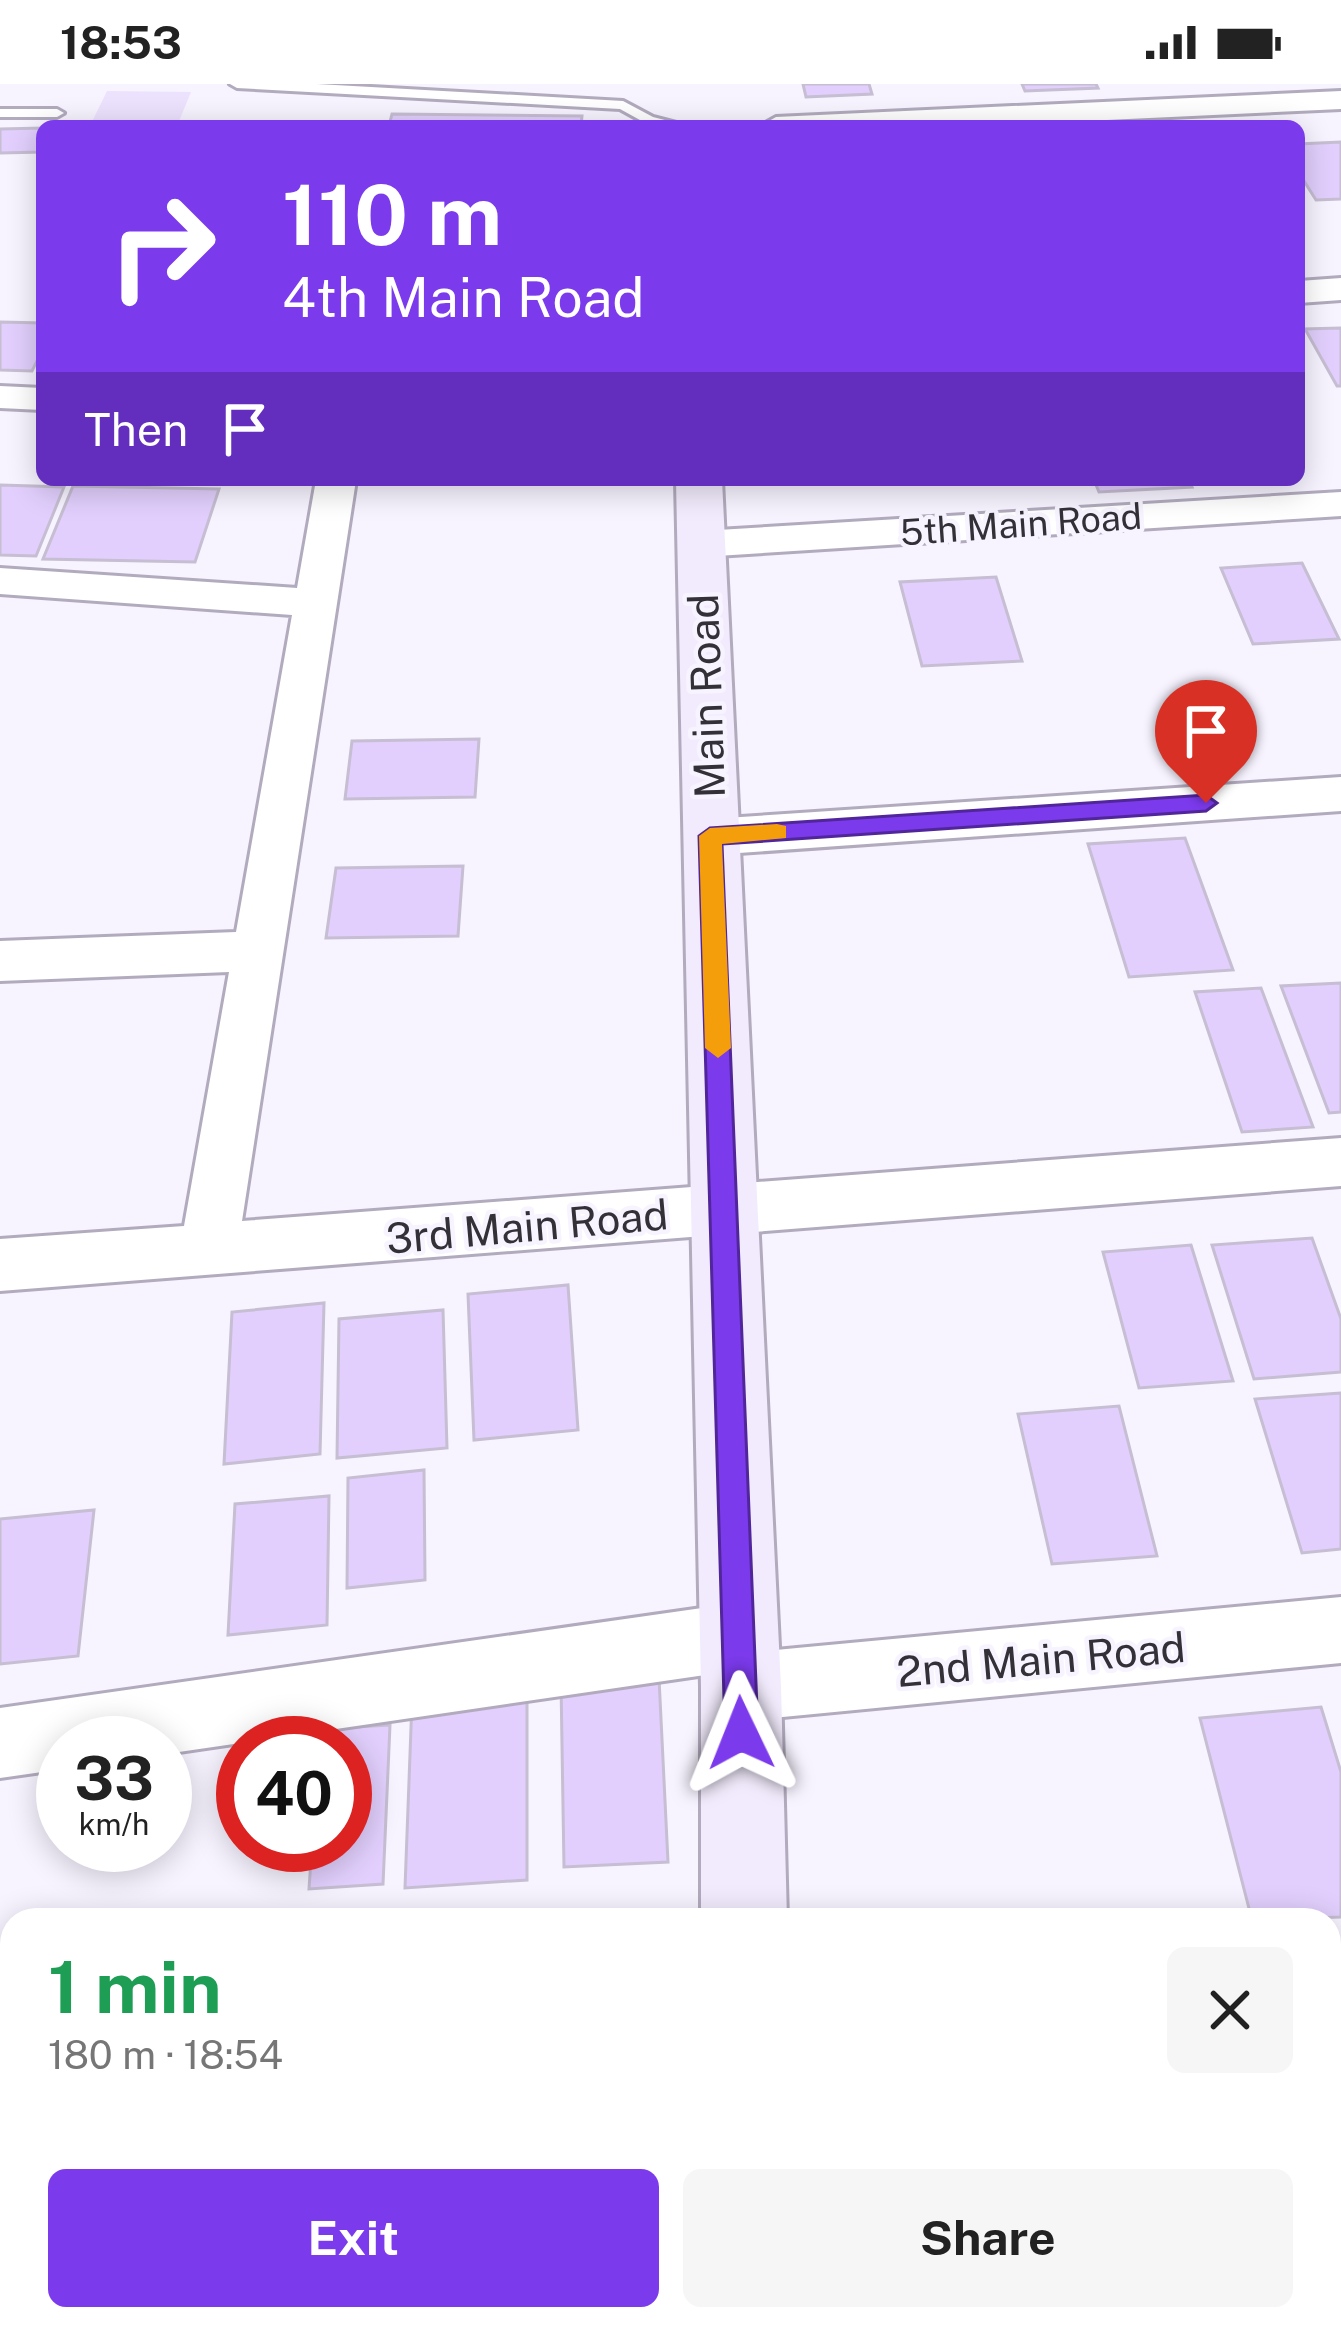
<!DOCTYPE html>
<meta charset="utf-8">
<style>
:root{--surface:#fff;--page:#f6f6f6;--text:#222;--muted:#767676;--accent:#7c3aed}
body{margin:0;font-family:"Public Sans",sans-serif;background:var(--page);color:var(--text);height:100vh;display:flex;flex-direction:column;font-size:45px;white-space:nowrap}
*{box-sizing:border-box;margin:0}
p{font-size:39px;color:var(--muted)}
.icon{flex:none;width:66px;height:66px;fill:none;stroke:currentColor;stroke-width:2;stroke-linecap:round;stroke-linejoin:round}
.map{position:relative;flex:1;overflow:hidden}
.details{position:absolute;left:0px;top:1824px;width:1341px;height:423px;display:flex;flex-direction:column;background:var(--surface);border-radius:36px 36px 0 0;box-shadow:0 6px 30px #0003}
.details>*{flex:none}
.top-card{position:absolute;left:36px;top:36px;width:1269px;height:366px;border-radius:18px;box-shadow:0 6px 30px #0003;background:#7c3aed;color:#fff;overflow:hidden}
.speed{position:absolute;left:36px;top:1632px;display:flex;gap:24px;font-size:60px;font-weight:700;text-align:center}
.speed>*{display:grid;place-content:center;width:156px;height:156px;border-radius:50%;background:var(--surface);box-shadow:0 6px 30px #0003;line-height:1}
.speed small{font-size:30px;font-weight:400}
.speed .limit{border:18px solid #d22;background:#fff;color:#111}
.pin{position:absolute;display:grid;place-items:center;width:102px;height:102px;color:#fff;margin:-123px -51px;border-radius:50% 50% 50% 0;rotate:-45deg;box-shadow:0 0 12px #0007}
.pin .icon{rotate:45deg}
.me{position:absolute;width:132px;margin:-66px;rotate:358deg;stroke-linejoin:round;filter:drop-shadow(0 0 9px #0008)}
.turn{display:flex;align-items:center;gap:42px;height:252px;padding:0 48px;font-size:54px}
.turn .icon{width:156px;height:156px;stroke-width:2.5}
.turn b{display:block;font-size:84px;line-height:102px}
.then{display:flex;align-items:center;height:114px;padding:0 48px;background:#0003;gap:24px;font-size:45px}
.round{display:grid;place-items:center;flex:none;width:126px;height:126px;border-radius:18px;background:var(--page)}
.head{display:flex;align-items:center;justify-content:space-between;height:204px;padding:0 48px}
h1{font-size:72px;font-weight:700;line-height:90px;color:#1e9e55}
.button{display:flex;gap:24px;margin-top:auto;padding:24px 48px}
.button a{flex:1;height:138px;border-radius:18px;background:var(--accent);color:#fff;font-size:48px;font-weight:700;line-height:138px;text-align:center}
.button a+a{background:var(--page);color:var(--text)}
.status{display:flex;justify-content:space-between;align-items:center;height:84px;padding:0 60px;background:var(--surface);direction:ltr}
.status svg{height:33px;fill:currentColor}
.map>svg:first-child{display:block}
.green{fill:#ede2fe}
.building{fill:#e2cffd;stroke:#c6bed2;stroke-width:3}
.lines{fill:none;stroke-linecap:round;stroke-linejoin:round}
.lane-casing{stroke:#b2abbe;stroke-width:6}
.street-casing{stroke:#b2abbe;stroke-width:6}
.secondary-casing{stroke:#b2abbe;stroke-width:6}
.lane{fill:#fff;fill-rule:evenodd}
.street{fill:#fff;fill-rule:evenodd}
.secondary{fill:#f2ebfd;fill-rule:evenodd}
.route{fill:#7c3aed;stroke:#51269a;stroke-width:3}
.slow{fill:#f59e0b}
.labels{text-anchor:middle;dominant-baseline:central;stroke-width:9;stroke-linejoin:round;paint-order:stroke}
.far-street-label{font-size:36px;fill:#333038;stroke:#f7f3ff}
.street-label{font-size:42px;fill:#333038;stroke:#f7f3ff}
</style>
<div class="status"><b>18:53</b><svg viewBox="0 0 49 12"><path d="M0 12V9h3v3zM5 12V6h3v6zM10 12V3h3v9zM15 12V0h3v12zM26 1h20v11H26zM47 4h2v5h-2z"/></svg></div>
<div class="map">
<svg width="1341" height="2245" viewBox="0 0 1341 2245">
<rect width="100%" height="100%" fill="#f7f3ff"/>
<path class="green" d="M107 7 191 8 177 42H90Z"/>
<g class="building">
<path d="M803 0H869L872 10 806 13Z"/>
<path d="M1022 0H1096L1098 4 1025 7Z"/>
<path d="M392 30 582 32 581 42H389Z"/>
<path d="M42 44V68L0 69V45Z"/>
<path d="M1341 58V115L1316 116 1299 89V60Z"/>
<path d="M0 238 42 239V267L32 287 0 286Z"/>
<path d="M1341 244V302H1337L1305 245Z"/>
<path d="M79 396H217L216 400Z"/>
<path d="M1094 396H1189L1192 403 1099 408Z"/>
<path d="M0 401 64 403 36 472 0 471Z"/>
<path d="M73 402 219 405 195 478 43 475Z"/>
<path d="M1302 479 1339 555 1253 560 1221 484Z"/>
<path d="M996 493 1022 577 922 582 900 498Z"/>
<path d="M479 655 475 713 345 715 352 657Z"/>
<path d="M1185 754 1233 886 1129 893 1088 760Z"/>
<path d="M463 782 458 852 326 854 336 784Z"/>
<path d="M1341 899V1028L1329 1029 1281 902Z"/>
<path d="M1261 904 1313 1043 1242 1048 1195 908Z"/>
<path d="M1312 1154 1341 1235V1288L1254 1295 1212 1161Z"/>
<path d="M1191 1161 1233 1297 1139 1304 1103 1168Z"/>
<path d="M568 1201 578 1346 474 1356 468 1210Z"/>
<path d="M324 1219 320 1370 224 1380 232 1228Z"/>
<path d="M443 1226 447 1364 337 1374 339 1235Z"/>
<path d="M1341 1309V1465L1302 1469 1255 1315Z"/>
<path d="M1119 1322 1157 1472 1052 1480 1018 1330Z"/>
<path d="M424 1386 425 1496 347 1504 348 1394Z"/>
<path d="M329 1412 327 1541 228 1551 235 1420Z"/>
<path d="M94 1426 78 1572 0 1580V1435Z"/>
<path d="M659 1594 668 1778 564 1783 561 1599Z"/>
<path d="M527 1611V1796L405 1804 412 1617Z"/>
<path d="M1321 1623 1341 1688V1833L1252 1836 1200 1634Z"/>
<path d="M390 1641 383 1800 309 1805 312 1761H345V1659H319L320 1645Z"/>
</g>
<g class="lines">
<g class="lane-casing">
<g id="lane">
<path d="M230 0H317L623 17 653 33 688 42 649 41 620 25 237 4Z"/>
<path d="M0 25H57L64 29 57 33H0Z"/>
</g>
</g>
<g class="street-casing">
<g id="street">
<path d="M1341 7V25L980 42H760L776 33Z"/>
<path d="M1341 194V216L1299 219V197Z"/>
<path d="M0 302 42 304V326L0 324Z"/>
<path d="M316 396H356L242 1137 1341 1054V1102L0 1207V1155L184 1142 229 888 0 897V857L236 848 292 531 0 510V484L297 504Z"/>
<path d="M1341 408V432L701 473 686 469 680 460 686 451 701 447Z"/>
<path d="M1341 693V727L710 771 693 765 686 753 693 741 710 735Z"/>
<path d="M1341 1513V1579L741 1637 717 1627 707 1603 712 1590 165 1670V1659H63V1685L0 1694V1624L737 1519 761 1529 771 1553 765 1567Z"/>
</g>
</g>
<g class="secondary-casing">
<g id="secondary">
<path d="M676 396H722L781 1603 787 1836H701V1603Z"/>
<path d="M701 2235H797L798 2245H702Z"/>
</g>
</g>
<use href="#lane" class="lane"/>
<use href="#street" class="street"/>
<use href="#secondary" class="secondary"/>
</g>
<path class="route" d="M1206 711 1217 719 1206 727 722 760 758 1649 753 1661 741 1666 730 1661 725 1649 699 752 710 744Z"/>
<path class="slow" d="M777 740 786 742V754L722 760 731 964 718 974 705 964 699 752 710 744Z"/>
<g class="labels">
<g class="far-street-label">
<text transform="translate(1021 440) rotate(-4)">5th Main Road</text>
</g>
<g class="street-label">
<text transform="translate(706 612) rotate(-92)">Main Road</text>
<text transform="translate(527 1142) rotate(-5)">3rd Main Road</text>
<text transform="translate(1041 1575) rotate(-5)">2nd Main Road</text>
</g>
</g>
</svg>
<div class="speed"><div>33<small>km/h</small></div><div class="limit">40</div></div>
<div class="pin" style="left:1206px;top:719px;background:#d93025"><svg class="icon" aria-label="arrive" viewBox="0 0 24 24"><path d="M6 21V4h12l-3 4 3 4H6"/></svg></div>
<svg class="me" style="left:741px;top:1649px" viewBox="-20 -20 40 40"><path d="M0-17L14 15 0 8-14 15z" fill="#7c3aed" stroke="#fff" stroke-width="4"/></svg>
<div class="top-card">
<div class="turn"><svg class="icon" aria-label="right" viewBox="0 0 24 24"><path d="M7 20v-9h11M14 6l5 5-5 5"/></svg><div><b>110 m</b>4th Main Road</div></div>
<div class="then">Then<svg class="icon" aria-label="arrive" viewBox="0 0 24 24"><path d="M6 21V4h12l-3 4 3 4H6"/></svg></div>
</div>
<section class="details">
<div class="head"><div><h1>1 min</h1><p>180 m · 18:54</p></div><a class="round"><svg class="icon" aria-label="close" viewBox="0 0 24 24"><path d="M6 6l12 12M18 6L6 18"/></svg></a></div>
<div class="button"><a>Exit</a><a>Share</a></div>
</section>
</div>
